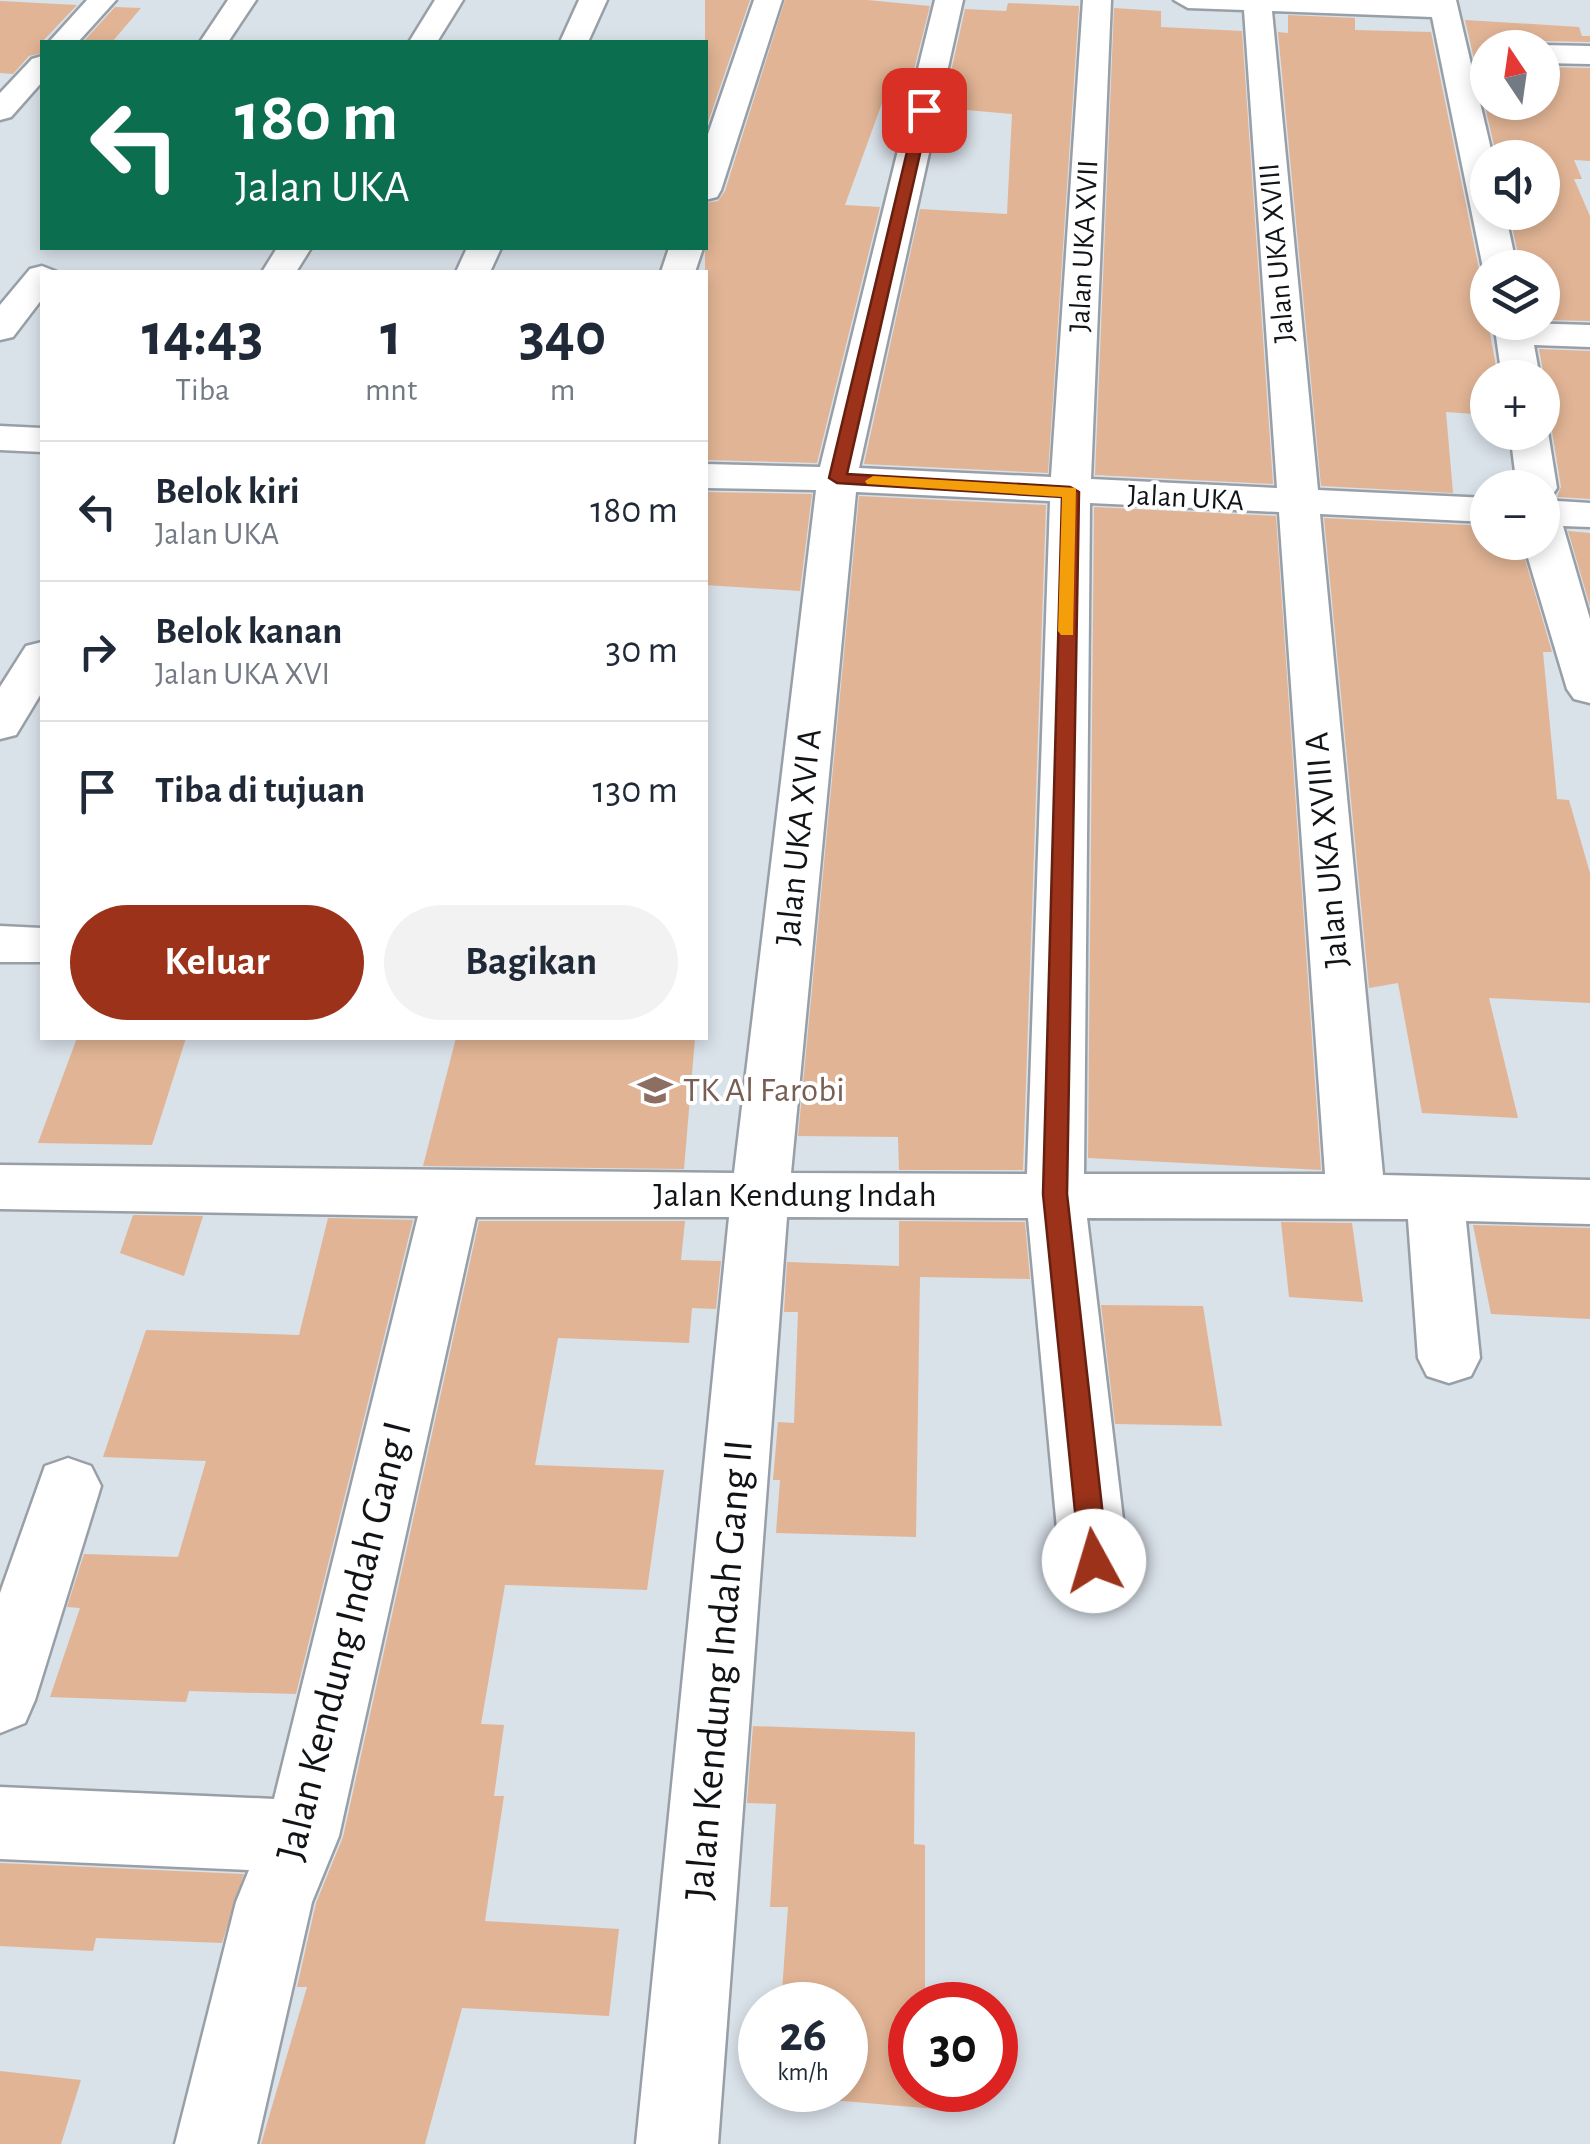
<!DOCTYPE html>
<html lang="id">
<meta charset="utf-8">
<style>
:root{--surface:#fff;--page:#f2f2f3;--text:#1f2937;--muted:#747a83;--line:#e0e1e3;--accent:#9b3219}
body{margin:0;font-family:"Alegreya Sans",sans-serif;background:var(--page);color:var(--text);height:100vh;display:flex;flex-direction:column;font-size:38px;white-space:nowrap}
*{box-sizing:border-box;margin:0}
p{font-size:32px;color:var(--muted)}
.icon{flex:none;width:55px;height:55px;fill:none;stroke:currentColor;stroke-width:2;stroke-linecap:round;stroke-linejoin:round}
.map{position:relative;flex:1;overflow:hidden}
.sheet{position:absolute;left:40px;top:270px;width:668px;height:770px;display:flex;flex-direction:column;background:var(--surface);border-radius:0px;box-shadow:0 5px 15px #0003}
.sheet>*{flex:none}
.guide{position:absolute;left:40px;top:40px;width:668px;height:210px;border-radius:0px;box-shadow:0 5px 15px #0003;background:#0b6e4f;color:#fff;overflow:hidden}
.needle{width:65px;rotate:347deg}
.buttons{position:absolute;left:1470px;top:30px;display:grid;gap:20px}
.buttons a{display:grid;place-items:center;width:90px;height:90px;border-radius:50%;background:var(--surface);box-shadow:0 5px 15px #0003;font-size:50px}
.speed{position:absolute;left:738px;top:1982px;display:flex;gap:20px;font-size:50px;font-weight:700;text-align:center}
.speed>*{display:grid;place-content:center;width:130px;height:130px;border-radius:50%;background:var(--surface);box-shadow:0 5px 15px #0003;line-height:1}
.speed small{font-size:25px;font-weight:400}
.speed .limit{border:15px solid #d22;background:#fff;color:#111}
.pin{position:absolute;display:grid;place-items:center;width:85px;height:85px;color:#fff;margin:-42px;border-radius:20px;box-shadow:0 5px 15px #0006}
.me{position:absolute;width:110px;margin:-55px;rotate:354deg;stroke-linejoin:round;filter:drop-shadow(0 0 8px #0008)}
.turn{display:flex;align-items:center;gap:35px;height:210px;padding:0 30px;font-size:45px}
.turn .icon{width:130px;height:130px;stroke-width:2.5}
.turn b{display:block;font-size:70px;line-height:85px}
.eta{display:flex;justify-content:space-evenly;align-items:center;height:170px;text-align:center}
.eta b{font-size:60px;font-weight:700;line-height:70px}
.button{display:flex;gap:20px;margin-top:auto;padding:20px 30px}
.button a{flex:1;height:115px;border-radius:60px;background:var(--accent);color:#fff;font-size:40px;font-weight:700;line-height:115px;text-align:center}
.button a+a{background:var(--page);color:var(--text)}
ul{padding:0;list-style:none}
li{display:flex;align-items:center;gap:30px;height:140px;padding:0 30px;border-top:2px solid var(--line)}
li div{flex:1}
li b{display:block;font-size:38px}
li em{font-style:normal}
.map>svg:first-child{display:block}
.building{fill:#e1b495}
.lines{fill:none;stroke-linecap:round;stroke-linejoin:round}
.minor-casing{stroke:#989fa7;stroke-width:5}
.minor{fill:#fff;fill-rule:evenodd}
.route{fill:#9b3219;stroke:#652010;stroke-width:2.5}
.slow{fill:#f59e0b}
.labels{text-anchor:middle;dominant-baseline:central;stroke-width:8;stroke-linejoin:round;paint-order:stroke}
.far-street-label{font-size:30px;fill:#111417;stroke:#fff}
.street-label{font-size:35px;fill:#111417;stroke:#fff}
.education-label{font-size:35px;fill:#785e54;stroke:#fff;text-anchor:start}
.near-street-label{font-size:42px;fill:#111417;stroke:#fff}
</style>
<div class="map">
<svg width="1590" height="2144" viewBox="0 0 1590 2144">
<rect width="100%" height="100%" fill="#d9e1e9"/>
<g class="building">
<path d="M705 0H750L705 131Z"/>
<path d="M785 0H867L930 6 905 105 882 103 845 205 880 207 817 463 705 460V203L718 201 725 191Z"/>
<path d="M0 1 77 5 42 42V53L29 56 13 74 0 73Z"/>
<path d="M1008 3 1079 6 1048 473 864 464 920 209 1007 214 1012 114 943 108 965 9 1006 11Z"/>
<path d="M115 7 141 8 112 42H83Z"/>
<path d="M1114 8 1161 11V27L1242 31 1273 484 1095 475Z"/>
<path d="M1288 15 1355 18V30L1431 32 1479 269 1488 279V322L1498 378H1488V415L1446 412 1453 493 1321 486 1278 32 1288 33Z"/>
<path d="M1465 20 1579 27 1582 36H1590V42L1542 41 1530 48H1488V102H1542V67L1590 68V161L1574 160 1582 179H1574L1590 216V321L1542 320V268H1521L1509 212H1542V158H1497Z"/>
<path d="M1539 349 1590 351V499L1557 497 1561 487 1552 431 1542 419 1544 377Z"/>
<path d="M705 492 812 494 800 591 705 585Z"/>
<path d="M859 496 1046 505 1023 1170H899L898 1137 798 1136Z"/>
<path d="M1094 507 1276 516 1321 1170 1088 1158Z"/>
<path d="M1324 518 1488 526V542H1520L1552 652H1543L1557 799 1569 800 1590 873V1003L1489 998 1518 1118 1422 1113 1398 983 1369 988Z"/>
<path d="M1568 531 1590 533V606Z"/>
<path d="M77 1038H186L152 1145 38 1143Z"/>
<path d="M456 1038H695L684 1169 423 1166Z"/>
<path d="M133 1215 203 1216 184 1276 120 1253Z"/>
<path d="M328 1218 413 1220 296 1694 189 1691 186 1702 50 1697 80 1608 67 1607 84 1554 178 1557 206 1461 103 1457 146 1330 299 1335Z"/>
<path d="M479 1221H685L681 1260 721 1261 716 1309 692 1308 689 1343 558 1338 535 1465 664 1470 647 1590 505 1585 481 1724 504 1725 494 1796H504L485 1921 619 1929 609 2016 462 2008 425 2144H261L307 1987H297L316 1903 343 1837Z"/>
<path d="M899 1221 1025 1222 1030 1279 920 1277 916 1537 776 1533 780 1480H773L778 1422 794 1423 798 1312H784L787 1262 899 1266Z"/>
<path d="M1281 1222 1352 1223 1363 1302 1289 1297Z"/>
<path d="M1473 1225 1590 1228V1319L1491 1314Z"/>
<path d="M1101 1305 1203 1306 1222 1426 1115 1424Z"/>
<path d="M753 1726 915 1732 914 1844 925 1845V2004L937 2005H910V2090H948L947 2110 774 2095V2090H845V2005H781L788 1907H770L776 1804 747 1803Z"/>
<path d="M0 1863 244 1874 222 1943 96 1938 93 1951 0 1946Z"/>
<path d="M0 2071 81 2080 61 2144H0Z"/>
</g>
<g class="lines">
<g class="minor-casing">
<g id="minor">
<path d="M87 0H116L78 42H49Z"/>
<path d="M228 0H256L228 42H200Z"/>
<path d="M435 0H463L437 42H409Z"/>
<path d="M579 0H607L588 42H560Z"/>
<path d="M754 0H782L721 190 717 197 705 200V143Z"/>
<path d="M935 0H963L859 468 1051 477 1083 0H1111L1091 479 1277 488 1244 10 1188 8 1174 0H1456L1493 158H1488V212H1505L1517 268H1488V275L1483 268 1432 17 1272 11 1318 490 1488 498V522L1320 514 1383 1175 1590 1180V1224L1466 1221 1480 1358 1471 1376 1449 1383 1427 1376 1418 1358 1408 1219 1087 1218 1128 1561 1118 1582 1094 1591 1070 1582 1060 1561 1028 1218 787 1217 718 2144H636L729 1217H476L339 1836 312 1902 257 2144H175L236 1902 249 1870 0 1859V1787L274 1799 418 1216 0 1209V1165L734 1173 816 490 705 488V464L820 467ZM856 492 1050 501 1027 1174 791 1173ZM1090 503 1279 512 1325 1174H1084Z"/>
<path d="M1542 45 1590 46V64L1542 63V48H1533Z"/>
<path d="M42 56V82L11 117 0 120V93L32 59Z"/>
<path d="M277 248H311L296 272H262Z"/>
<path d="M467 248H501L490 272H456Z"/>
<path d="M669 248H703L695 272H661Z"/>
<path d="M42 266 57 272H42V299L13 337 0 340V305L30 269Z"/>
<path d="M1494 322 1590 325V347L1534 345 1540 378H1502Z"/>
<path d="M1542 424 1548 432 1557 488 1551 497 1542 499V488H1517L1510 432H1542Z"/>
<path d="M0 426 42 428V452L0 450Z"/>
<path d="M1542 500 1590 503V527L1563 526 1590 619V703L1574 699 1567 689 1525 548 1524 542H1542Z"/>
<path d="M42 642V692L16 735 0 739V687L26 646Z"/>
<path d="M0 926 42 928V962H0Z"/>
<path d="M68 1458 91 1466 101 1486 35 1700 25 1723 0 1733V1593L45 1466Z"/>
</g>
</g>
<use href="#minor" class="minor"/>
</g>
<path class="route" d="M924 107 930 110 847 474 1070 487 1079 492 1067 1194 1108 1561 1104 1569 1094 1573 1084 1569 1080 1561 1043 1194 1062 497 837 483 829 478 917 110Z"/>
<path class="slow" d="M873 476 1076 488 1073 635H1061L1058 631 1062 497 867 484 865 481Z"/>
<defs>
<g id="school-bare" transform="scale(2.7)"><path d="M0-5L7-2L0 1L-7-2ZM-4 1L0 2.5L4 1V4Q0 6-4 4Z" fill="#8d6e63" stroke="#fff" stroke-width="2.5" paint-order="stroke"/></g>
</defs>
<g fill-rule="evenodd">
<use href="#school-bare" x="655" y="1090"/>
</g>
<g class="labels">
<g class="far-street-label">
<text transform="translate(1084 246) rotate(-87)">Jalan UKA XVII</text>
<text transform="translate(1277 253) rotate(-95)">Jalan UKA XVIII</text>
<text transform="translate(1186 498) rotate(3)">Jalan UKA</text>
</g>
<g class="street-label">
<text transform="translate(799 837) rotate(-84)">Jalan UKA XVI A</text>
<text transform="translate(1327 850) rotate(-95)">Jalan UKA XVIII A</text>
<text x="795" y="1195">Jalan Kendung Indah</text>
</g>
<g class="education-label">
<text x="683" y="1090">TK Al Farobi</text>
</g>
<g class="near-street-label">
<text transform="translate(344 1641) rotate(-76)">Jalan Kendung Indah Gang I</text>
<text transform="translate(719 1670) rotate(-85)">Jalan Kendung Indah Gang II</text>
</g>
</g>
</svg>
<div class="buttons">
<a><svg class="needle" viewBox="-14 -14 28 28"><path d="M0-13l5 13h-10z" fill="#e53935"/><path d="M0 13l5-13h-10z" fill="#747a83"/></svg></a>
<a><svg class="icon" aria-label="sound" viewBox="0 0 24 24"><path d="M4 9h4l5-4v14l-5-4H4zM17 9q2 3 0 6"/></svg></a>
<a><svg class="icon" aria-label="layers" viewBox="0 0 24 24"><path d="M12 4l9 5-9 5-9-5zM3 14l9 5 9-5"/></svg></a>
<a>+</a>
<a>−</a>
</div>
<div class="speed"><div>26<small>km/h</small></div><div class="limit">30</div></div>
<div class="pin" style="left:924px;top:110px;background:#d93025"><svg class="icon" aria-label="arrive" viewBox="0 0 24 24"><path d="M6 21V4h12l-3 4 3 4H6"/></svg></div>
<svg class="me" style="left:1094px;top:1561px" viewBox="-20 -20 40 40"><circle r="19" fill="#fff"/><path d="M0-13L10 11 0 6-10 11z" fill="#9b3219"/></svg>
<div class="guide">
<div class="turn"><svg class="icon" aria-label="left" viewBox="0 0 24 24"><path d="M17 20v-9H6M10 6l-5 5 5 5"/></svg><div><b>180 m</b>Jalan UKA</div></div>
</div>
<section class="sheet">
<div class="eta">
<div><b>14:43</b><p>Tiba</p></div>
<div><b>1</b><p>mnt</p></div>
<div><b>340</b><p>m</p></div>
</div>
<ul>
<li><svg class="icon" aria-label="left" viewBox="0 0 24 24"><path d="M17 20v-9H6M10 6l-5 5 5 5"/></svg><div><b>Belok kiri</b><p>Jalan UKA</p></div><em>180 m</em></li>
<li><svg class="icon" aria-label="right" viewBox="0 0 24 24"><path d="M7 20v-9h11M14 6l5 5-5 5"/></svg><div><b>Belok kanan</b><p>Jalan UKA XVI</p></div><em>30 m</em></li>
<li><svg class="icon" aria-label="arrive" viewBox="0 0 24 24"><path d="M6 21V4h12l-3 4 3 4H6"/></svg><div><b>Tiba di tujuan</b></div><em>130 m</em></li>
</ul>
<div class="button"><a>Keluar</a><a>Bagikan</a></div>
</section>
</div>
